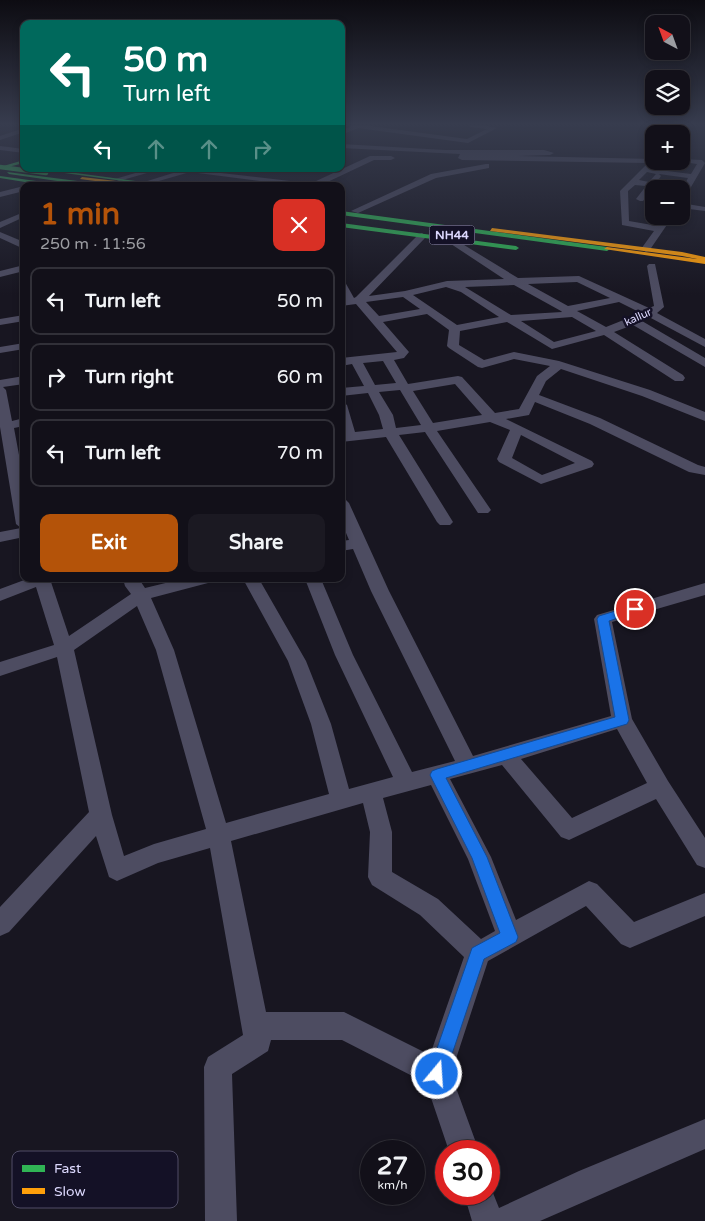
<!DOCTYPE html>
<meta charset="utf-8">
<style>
:root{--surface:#121019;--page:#1b1922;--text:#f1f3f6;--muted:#9c9da2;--line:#313038;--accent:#b45309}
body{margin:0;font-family:"Varela Round",sans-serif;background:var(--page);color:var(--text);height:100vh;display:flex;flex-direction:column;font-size:19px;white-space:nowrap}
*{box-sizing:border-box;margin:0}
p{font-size:16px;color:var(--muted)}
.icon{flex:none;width:28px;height:28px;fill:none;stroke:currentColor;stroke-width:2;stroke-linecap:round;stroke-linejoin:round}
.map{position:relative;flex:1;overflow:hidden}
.drawer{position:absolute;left:20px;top:182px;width:325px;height:400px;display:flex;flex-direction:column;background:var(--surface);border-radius:10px;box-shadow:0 2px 8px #0003,0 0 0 1px var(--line)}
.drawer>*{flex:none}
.top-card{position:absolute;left:20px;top:20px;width:325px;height:152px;border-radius:10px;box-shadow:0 2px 8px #0003,0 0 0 1px var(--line);background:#00695c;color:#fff;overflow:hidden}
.needle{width:32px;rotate:319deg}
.buttons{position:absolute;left:645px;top:15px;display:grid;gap:10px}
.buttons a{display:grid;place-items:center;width:45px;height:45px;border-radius:10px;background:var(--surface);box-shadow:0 2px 8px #0003,0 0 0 1px var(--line);font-size:25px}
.speed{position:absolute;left:360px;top:1140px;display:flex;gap:10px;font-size:25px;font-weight:700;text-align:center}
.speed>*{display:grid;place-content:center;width:65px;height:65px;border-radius:50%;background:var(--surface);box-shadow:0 2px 8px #0003,0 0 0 1px var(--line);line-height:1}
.speed small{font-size:12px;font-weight:400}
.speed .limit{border:8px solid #d22;background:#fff;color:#111}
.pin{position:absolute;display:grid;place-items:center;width:42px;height:42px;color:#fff;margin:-21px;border:2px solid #fff;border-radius:50%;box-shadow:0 1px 5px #0007}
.me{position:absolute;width:55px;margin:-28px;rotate:18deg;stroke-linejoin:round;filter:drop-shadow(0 0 4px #0008)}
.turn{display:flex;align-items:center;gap:18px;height:105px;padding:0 20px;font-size:22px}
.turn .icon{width:65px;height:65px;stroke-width:2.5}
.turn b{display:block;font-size:35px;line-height:42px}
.lanes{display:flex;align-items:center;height:48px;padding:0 20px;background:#0003;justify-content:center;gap:25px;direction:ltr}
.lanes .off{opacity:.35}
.round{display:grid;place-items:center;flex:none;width:52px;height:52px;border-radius:10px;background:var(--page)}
.head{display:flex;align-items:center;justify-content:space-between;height:85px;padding:0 20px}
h1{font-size:30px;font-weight:700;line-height:38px;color:var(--accent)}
.button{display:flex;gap:10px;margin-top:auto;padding:10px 20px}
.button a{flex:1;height:58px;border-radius:10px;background:var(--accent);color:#fff;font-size:20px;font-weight:700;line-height:58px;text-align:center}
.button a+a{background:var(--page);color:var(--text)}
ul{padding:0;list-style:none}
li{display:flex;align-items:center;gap:15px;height:68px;margin:0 10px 8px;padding:0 10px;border:2px solid var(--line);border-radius:10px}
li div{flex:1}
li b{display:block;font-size:19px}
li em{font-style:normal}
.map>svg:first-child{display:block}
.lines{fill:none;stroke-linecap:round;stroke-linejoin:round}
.street{fill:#4d4c61;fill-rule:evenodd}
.fast{fill:#30b455;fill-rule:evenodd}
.slow{fill:#ff9f0a;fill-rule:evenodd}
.fast-bridge{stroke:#30b455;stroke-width:4.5}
.route{fill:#1a73e8;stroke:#114b97}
.labels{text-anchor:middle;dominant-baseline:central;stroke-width:5;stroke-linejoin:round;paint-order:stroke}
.far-street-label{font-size:11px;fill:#dcd8fd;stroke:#141126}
.shield{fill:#141126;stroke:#a09cbc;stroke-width:1}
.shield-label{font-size:12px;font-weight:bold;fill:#dcd8fd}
.key{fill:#141126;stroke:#504d66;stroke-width:1}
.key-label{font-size:14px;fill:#dcd8fd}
</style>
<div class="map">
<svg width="705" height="1221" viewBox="0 0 705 1221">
<rect width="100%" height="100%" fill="#181621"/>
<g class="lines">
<g class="street">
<path d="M347 125H363L467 139 487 129 471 127 468 125H482L497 128 468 143 358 128 341 135V130L350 127Z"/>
<path d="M24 128V132L0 140V136Z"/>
<path d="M341 144 445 150H544L554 153 550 155 518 156 654 159V161H657L651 169 691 174 697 164 676 161H681V159L702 160 705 163 684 199H681V189L653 187 643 201H640L636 199 646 186 635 185 628 191 629 221 658 226 665 216H673L649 251 646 252 641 249 654 231 622 225 620 191 648 163 462 160 458 158 460 154 341 148ZM647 172 656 174 649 182 639 180ZM659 174 688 178 684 186 656 183 661 176Z"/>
<path d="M0 146 24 149V153L0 150Z"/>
<path d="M370 156H391L395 158 391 160H374L319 186H299L190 172 145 185 141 183 186 169 307 183 314 182Z"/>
<path d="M486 164H489V168L436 178 358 213 351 211 431 174Z"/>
<path d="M149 169H161L119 181 115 179Z"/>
<path d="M24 186H26H24V191L0 197V192Z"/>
<path d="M681 203 705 207V211L681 208Z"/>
<path d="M24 212V217L0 228V222Z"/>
<path d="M0 232 24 242V249L0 238Z"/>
<path d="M422 233 426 236 425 238 369 296 405 291 447 281 504 279 448 242 446 240 451 237 518 278 579 276 649 308 654 306 647 266 649 264H655L664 307 657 313 705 339V347L649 317 642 321 705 358V367L633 325 614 332 683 375 685 378 683 381H675L604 335 552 349 507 322 460 331 459 345 484 360 514 352 559 361 650 390 705 412V421L642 396 561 369 546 381 539 395 600 418 698 465 705 467V475L689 472 590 424 535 402 529 415 506 419 592 461 594 464 592 467 541 484 499 462 497 459 510 430 490 422 437 431 491 510 488 513H478L425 432 399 435 453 522 450 525H440L437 522 386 437 341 442V401L347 405 355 432 383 429 379 415 368 393 341 396V388L364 386 352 364 341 366V358L397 352 356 304 341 306V300L344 299 341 294V281L345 282 354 298 356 297 419 234ZM577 282 610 298 568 306 528 284ZM514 285 561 311 562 312 511 315 465 287ZM446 287 461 292 499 317 457 325 413 295ZM403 297 420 309 379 316 366 302ZM619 302 641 313 606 327 577 311ZM427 314 449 330 447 346 449 348 478 367 482 368 514 359 550 366 537 376 519 409 495 413 462 377 458 376 408 384 394 360 404 358 409 352 383 322ZM572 317 596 331 554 342 521 321ZM383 361 396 383 375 385 363 363ZM455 384 482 415 433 423 413 391ZM400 390 421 425 396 428 393 415 379 392ZM521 435 575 463 542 475 512 458Z"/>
<path d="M24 265V271L0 277V271Z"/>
<path d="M24 315V321L0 325V319Z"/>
<path d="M24 343V349L0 353V347Z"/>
<path d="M24 376V384L3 387 6 390 12 421 24 418V426L14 428 24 482V537L0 542V532L21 528 16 524 0 427V380Z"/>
<path d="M341 499 346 500 349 503 389 591 473 756 611 716 594 619 597 615 705 583V595L612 622 632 719 668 781 705 838V868L697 865 656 799 569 840 561 837 502 765 450 779 491 857 516 920 589 881 597 884 634 922 705 893V916L630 948 621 944 586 906 488 961 451 1074 479 1151H449L426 1083 342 1040H271L268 1051 232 1074 237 1221H205L204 1067 208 1057 243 1035 210 848 158 863 117 881 109 877 96 836 9 932 0 936V907L89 812 57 657 0 676V662L54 645 36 587 0 601V589L27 579H50L69 636 131 594 125 586 123 579H139L145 588 182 579H210L208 583 151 598 174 650 226 823 329 794 311 724 288 661 243 579H259L306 661 331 724 349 789 393 777 335 655 305 579H321L353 655 412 772 455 761 371 591 353 549 341 551V541L349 540 341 521ZM137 606 156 650 206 829 154 844 124 856 112 815 74 650ZM617 729 647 783 572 818 521 759ZM431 785 468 859 495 931 481 939 438 899 392 872V832L383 798ZM363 803 370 832 368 877 372 885 420 915 464 957 430 1055 344 1012H266L231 841Z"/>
<path d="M705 1119V1149L540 1221H472L464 1194H489V1183L499 1208 579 1171Z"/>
</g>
<g class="fast">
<path d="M24 160V163L0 169V167Z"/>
<path d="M35 169H46L173 186H160Z"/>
<path d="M7 172 101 184 104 186H92L9 174Z"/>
<path d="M0 176 58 184 61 186H50L0 178Z"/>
<path d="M341 211 607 247 610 249 607 251 341 215Z"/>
<path d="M341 223 516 246 519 248 516 250 341 227Z"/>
</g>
<g class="slow">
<path d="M82 177 142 184 145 186H133L80 179Z"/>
<path d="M492 228 682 252 705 257V264L604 249 607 247 697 259 682 256 490 231Z"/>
</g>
<path class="fast-bridge" d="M0 167 46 173"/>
</g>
<linearGradient id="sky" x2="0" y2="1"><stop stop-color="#0d0c12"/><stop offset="0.42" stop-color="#373c4e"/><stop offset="1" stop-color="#373c4e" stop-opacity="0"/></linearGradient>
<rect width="705" height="295" fill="url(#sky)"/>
<path class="route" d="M635 605 639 606 640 609 639 611 609 621 629 720 627 724 446 778 487 857 518 937 516 942 484 959 443 1081 437 1083 430 1081 428 1074 472 948 500 933 472 858 430 775 432 771 437 769 615 717 597 619 599 616Z"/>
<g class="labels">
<g class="far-street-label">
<text transform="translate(638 317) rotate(-24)">kallur</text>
</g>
<rect class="shield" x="429.5" y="225.5" width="45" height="19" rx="4"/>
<g class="shield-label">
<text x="452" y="235">NH44</text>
</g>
</g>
<rect x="12" y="1151" width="166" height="57" rx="8" class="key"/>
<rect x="22" y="1165" width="23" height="7" fill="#30b455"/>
<rect x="22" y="1188" width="23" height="6" fill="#ff9f0a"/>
<g class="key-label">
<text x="54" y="1173">Fast</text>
<text x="54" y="1196">Slow</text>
</g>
</svg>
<div class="buttons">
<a><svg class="needle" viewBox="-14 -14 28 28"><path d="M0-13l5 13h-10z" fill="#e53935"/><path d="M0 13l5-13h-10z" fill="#9c9da2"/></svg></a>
<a><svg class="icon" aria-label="layers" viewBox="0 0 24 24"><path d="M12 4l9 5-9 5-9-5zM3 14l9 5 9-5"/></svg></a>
<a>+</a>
<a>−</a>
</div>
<div class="speed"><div>27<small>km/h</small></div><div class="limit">30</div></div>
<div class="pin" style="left:635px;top:609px;background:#d93025"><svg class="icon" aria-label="arrive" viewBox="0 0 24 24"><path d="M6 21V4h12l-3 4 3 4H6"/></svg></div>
<svg class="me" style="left:437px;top:1074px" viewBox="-20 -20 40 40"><circle r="17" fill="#1a73e8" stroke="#fff" stroke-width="3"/><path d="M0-11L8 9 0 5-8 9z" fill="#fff"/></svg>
<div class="top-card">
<div class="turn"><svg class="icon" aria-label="left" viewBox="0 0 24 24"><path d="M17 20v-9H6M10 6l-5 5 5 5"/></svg><div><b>50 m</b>Turn left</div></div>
<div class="lanes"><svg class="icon" aria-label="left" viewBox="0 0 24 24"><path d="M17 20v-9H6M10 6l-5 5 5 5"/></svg><svg class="icon off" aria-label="ahead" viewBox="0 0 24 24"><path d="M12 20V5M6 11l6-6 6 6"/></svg><svg class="icon off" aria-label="ahead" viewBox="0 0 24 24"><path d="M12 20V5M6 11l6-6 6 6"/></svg><svg class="icon off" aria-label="right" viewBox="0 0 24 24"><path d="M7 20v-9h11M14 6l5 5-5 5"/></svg></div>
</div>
<section class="drawer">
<div class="head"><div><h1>1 min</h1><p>250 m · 11:56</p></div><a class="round" style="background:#d93025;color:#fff"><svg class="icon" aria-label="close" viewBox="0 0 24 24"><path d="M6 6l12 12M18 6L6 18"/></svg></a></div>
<ul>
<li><svg class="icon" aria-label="left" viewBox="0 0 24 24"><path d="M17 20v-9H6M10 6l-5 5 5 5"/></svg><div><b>Turn left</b></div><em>50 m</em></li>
<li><svg class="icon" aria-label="right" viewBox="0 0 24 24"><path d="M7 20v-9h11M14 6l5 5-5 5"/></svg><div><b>Turn right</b></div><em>60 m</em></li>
<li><svg class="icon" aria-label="left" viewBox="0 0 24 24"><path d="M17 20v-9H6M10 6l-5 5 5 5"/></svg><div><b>Turn left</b></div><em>70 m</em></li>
</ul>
<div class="button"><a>Exit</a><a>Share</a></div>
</section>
</div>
